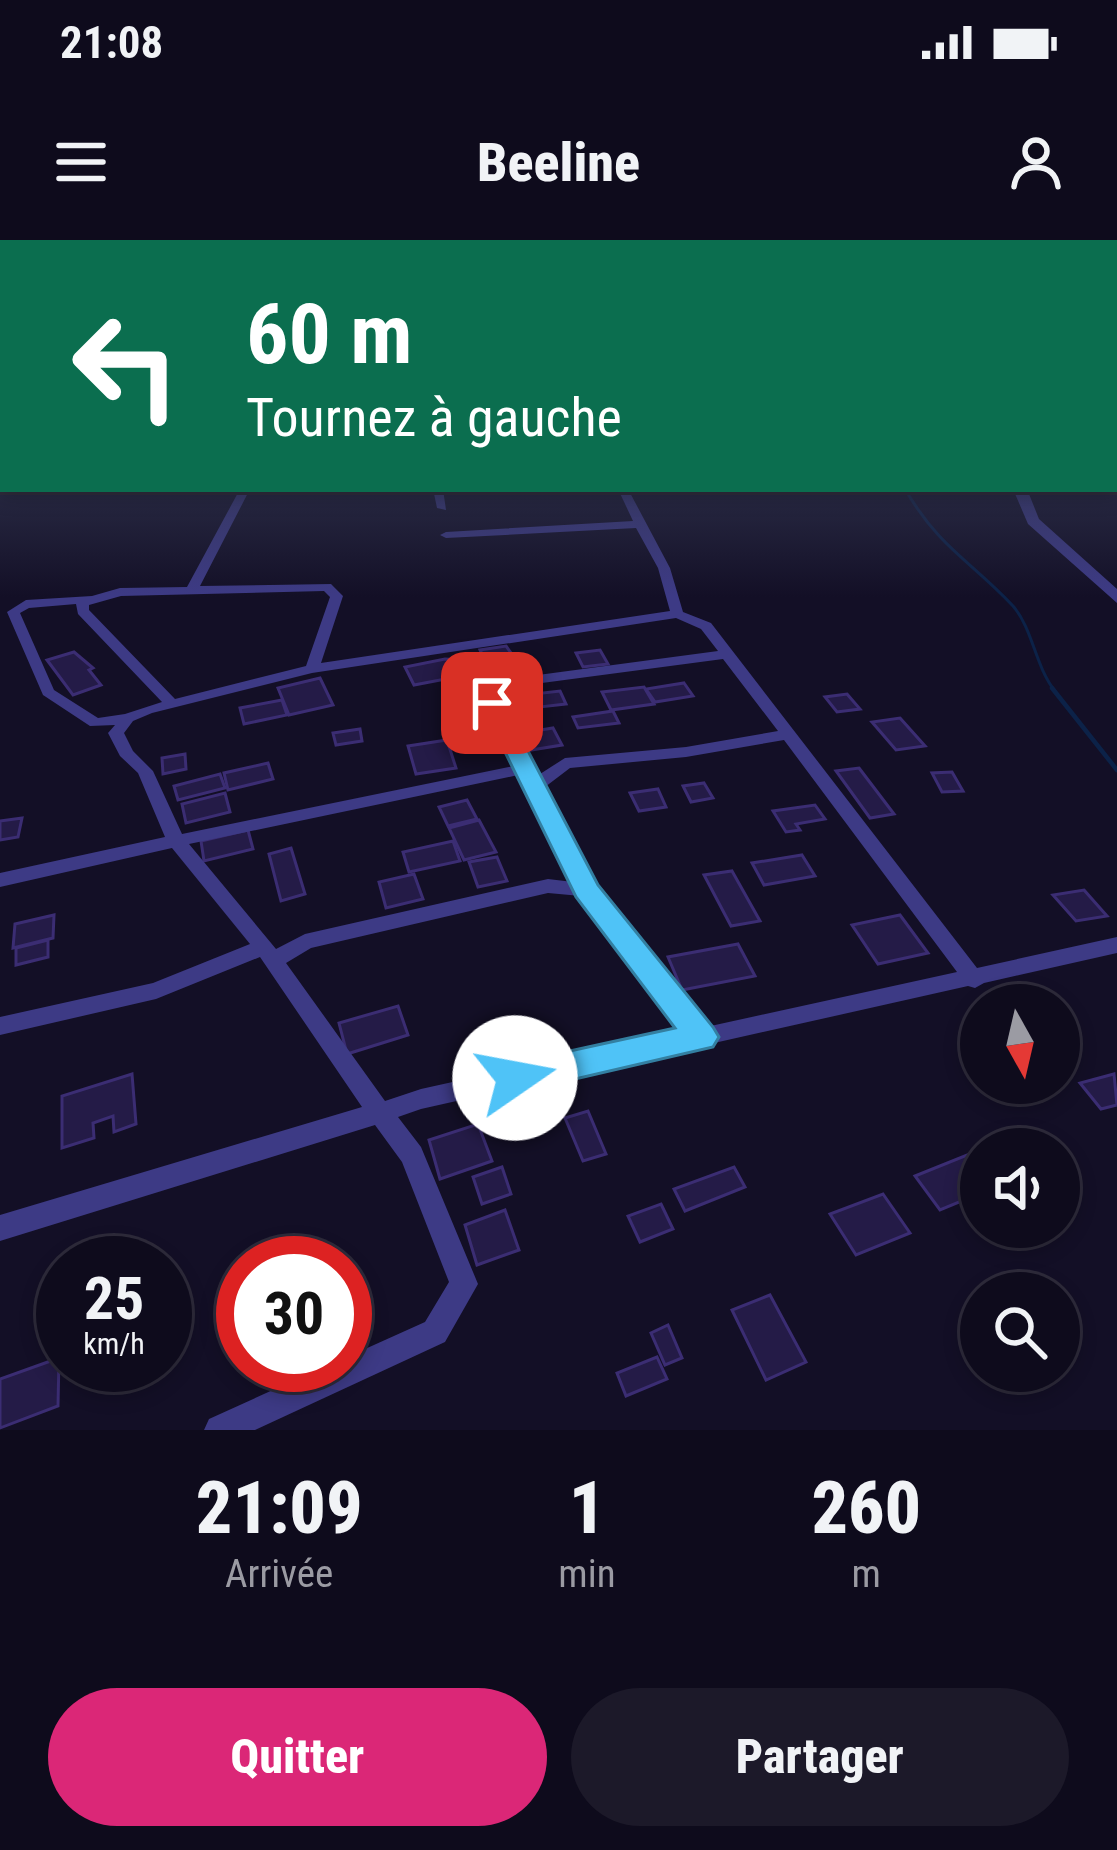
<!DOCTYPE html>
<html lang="fr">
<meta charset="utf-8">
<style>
:root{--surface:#0e0b1c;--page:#1c1929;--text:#f1f3f6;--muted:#9b9ba3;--line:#2e2b3b;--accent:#db2777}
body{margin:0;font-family:"Roboto Condensed",sans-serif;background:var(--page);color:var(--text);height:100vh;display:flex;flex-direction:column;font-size:45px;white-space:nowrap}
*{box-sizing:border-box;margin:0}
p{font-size:39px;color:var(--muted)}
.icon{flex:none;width:66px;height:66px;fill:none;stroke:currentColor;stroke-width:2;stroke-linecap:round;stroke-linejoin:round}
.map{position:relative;height:1190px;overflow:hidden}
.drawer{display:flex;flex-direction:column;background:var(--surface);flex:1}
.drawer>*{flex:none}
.hud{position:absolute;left:0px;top:0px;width:1119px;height:252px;box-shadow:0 6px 18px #0003,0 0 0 3px var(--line);background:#0b6e4f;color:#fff;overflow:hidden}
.needle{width:78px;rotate:172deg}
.controls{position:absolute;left:960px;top:744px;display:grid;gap:24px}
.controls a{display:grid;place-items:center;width:120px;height:120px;border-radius:50%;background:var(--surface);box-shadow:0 6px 18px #0003,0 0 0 3px var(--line);font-size:60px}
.speed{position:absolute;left:36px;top:996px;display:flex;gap:24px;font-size:60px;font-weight:700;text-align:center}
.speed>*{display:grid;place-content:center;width:156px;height:156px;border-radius:50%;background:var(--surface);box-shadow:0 6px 18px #0003,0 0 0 3px var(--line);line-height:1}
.speed small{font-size:30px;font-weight:400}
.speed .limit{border:18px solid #d22;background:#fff;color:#111}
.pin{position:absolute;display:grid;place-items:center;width:102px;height:102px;color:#fff;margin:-51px;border-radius:24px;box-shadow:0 6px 18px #0006}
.me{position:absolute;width:132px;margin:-66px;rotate:78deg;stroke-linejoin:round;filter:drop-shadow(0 0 9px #0008)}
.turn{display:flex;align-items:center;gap:42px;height:252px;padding:0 48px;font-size:54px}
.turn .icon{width:156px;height:156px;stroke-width:2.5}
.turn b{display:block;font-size:84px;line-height:102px}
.eta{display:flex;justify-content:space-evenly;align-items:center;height:204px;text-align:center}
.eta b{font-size:72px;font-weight:800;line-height:84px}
.cta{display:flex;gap:24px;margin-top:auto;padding:24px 48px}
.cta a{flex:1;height:138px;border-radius:72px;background:var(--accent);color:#fff;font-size:48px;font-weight:800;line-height:138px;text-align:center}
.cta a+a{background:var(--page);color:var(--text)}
.status{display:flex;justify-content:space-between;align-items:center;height:84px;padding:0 60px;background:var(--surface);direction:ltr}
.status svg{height:33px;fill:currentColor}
header{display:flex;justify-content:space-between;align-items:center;height:156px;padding:0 48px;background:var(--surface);font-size:54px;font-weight:800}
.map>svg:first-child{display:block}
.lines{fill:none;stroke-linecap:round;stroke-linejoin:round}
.stream-far1{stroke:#0c2248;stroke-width:3}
.stream{stroke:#0c2248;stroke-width:4.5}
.building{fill:#241b47;stroke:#3b2d73;stroke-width:3}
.minor{fill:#3d3a85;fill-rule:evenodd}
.tertiary{fill:#3d3a85;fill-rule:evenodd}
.route{fill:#4fc3f7;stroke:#337fa1;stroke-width:3}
</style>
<div class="status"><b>21:08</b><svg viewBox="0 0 49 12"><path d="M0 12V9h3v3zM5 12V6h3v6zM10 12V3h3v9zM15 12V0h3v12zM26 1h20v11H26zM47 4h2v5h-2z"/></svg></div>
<header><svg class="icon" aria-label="menu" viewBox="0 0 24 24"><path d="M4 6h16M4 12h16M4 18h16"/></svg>Beeline<svg class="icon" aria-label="person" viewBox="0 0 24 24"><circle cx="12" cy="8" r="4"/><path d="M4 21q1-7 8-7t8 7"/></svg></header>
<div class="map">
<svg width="1117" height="1190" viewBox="0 0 1117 1190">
<rect width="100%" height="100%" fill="#130f26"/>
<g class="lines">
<path class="stream-far1" d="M905 249C940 309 970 320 1013 366 1033 389 1035 426 1055 451"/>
<path class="stream" d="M1052 448 1117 530"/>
</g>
<g class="building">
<path d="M506 406 524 431 492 436 480 410Z"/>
<path d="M600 410 608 424 583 427 576 413Z"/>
<path d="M74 412 93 428 89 430 101 445 73 455 47 420Z"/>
<path d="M445 419 463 420 472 434 414 445 405 427Z"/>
<path d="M320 438 333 465 289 475 278 448Z"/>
<path d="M684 443 693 456 655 462 646 449Z"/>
<path d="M644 447 654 464 611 470 602 452Z"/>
<path d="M560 451 566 464 540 467 534 454Z"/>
<path d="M847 454 860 469 837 472 825 457Z"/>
<path d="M282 460 287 475 244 484 240 468Z"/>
<path d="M613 471 619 483 578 488 573 477Z"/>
<path d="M900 478 925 506 896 510 872 482Z"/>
<path d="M553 488 562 505 531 510 523 493Z"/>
<path d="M360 489 362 501 336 505 333 493Z"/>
<path d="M447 500 456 528 416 534 408 506Z"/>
<path d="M185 514 186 529 163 534 162 518Z"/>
<path d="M268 523 273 539 228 550 224 533Z"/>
<path d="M859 528 894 574 870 578 836 531Z"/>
<path d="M952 532 963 551 942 552 932 533Z"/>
<path d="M220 534 225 548 178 560 174 546Z"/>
<path d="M704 543 713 558 691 562 683 546Z"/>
<path d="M658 549 666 567 639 571 630 553Z"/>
<path d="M225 553 230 572 186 583 182 564Z"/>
<path d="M467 560 477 579 448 586 439 567Z"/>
<path d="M815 565 825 579 796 584 800 590 786 592 773 571Z"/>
<path d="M22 578 18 597 0 600V581Z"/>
<path d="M479 580 496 612 464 620 449 588Z"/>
<path d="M248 590 253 609 204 621 201 601Z"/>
<path d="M453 601 460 621 409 632 403 612Z"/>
<path d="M291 608 305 654 281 661 269 614Z"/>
<path d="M802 615 815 636 764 645 752 623Z"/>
<path d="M497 617 507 641 478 647 469 622Z"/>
<path d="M732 631 760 681 731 686 704 635Z"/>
<path d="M414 634 423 659 386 668 379 642Z"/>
<path d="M1084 650 1107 676 1076 681 1053 655Z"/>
<path d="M54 675 53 698 13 708 15 684Z"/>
<path d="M900 675 928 713 878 724 852 685Z"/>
<path d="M48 700V717L16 725V708Z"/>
<path d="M738 704 755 736 682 750 668 717Z"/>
<path d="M398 766 408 795 347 814 339 783Z"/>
<path d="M132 834 136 884 114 892 113 876 93 883 94 898 62 908V856Z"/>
<path d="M1114 834 1117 865 1101 869 1080 843Z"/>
<path d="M588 871 606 914 583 921 565 878Z"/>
<path d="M478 884 492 921 440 939 429 900Z"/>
<path d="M972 913 981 925V953L940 970 915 936Z"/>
<path d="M502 927 511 954 482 964 473 937Z"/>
<path d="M734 927 745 947 685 971 674 949Z"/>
<path d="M883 954 910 993 856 1015 830 974Z"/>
<path d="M661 964 673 989 640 1002 628 976Z"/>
<path d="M505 970 519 1010 477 1025 465 985Z"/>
<path d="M770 1055 806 1122 766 1140 732 1070Z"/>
<path d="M668 1085 682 1118 665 1125 651 1093Z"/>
<path d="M657 1117 667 1139 626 1156 617 1133Z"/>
<path d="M59 1118 58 1166 0 1188V1139Z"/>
</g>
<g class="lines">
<g class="minor">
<path d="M3 206V214L0 215V207Z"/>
<path d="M240 249H250L200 346 331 344 343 356 321 423 670 371 658 328 636 288 446 298 440 295 446 292 633 281 618 249H628L670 328 683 372 711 383 977 728 1117 697V713L984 743 975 748 968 746 421 869 398 877 421 907 478 1044 445 1102 255 1190H204L209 1179 328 1125H345V1118L425 1082 449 1042 402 922 375 885 0 1001V975L362 867 260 717 156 759 0 795V777L153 743 250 704 172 608 0 647V633L165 597 138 533 120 516 108 493 115 485 90 486 43 455 7 372 26 360 92 356 120 348 187 347ZM324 351 330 357 306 426 175 459 89 370V365L121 356ZM76 364 78 374 162 462 125 474 98 478 54 450 20 373 29 368ZM676 378 701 389 718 411 500 440 482 453 491 479 519 525 182 594 153 531 133 511 124 493 133 481 152 473 312 433ZM723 419 778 491 686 507 565 518 540 534 507 479 497 454 504 448ZM784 500 957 732 706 787C645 710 580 640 545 547L570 528 686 517ZM523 534 544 586 573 642 548 639 305 694 276 709 189 604ZM548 653 581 656 684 791 421 849 385 861 286 723 311 708Z"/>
<path d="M433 249H443L446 270 437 268Z"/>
</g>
<path class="tertiary" d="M1013 249H1027L1039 279 1117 349V363L1028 284Z"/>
</g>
<linearGradient id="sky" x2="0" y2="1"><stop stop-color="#0a0815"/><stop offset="0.53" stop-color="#333752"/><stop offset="1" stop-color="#333752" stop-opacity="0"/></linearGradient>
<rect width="1117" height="357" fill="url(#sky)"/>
<path class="route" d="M484 458 503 463 598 645 713 787 719 797 713 807 515 853 502 849 497 838 502 827 515 823 675 788 576 657 481 463Z"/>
</svg>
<div class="controls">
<a><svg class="needle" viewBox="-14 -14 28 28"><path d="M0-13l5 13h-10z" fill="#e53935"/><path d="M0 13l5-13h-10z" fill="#9b9ba3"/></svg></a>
<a><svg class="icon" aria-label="sound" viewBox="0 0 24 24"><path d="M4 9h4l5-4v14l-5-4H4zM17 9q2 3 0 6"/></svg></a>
<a><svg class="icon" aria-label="search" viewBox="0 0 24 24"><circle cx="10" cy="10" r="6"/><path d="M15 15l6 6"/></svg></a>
</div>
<div class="speed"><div>25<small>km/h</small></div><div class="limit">30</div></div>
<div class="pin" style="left:492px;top:463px;background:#d93025"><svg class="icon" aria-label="arrive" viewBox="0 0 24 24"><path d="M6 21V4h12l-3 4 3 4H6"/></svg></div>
<svg class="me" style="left:515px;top:838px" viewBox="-20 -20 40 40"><circle r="19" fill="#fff"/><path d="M0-13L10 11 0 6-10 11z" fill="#4fc3f7"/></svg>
<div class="hud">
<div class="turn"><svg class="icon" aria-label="left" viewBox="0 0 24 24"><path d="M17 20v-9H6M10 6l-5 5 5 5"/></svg><div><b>60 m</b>Tournez à gauche</div></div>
</div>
</div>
<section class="drawer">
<div class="eta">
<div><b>21:09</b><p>Arrivée</p></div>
<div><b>1</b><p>min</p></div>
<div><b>260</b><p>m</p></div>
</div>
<div class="cta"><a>Quitter</a><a>Partager</a></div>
</section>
